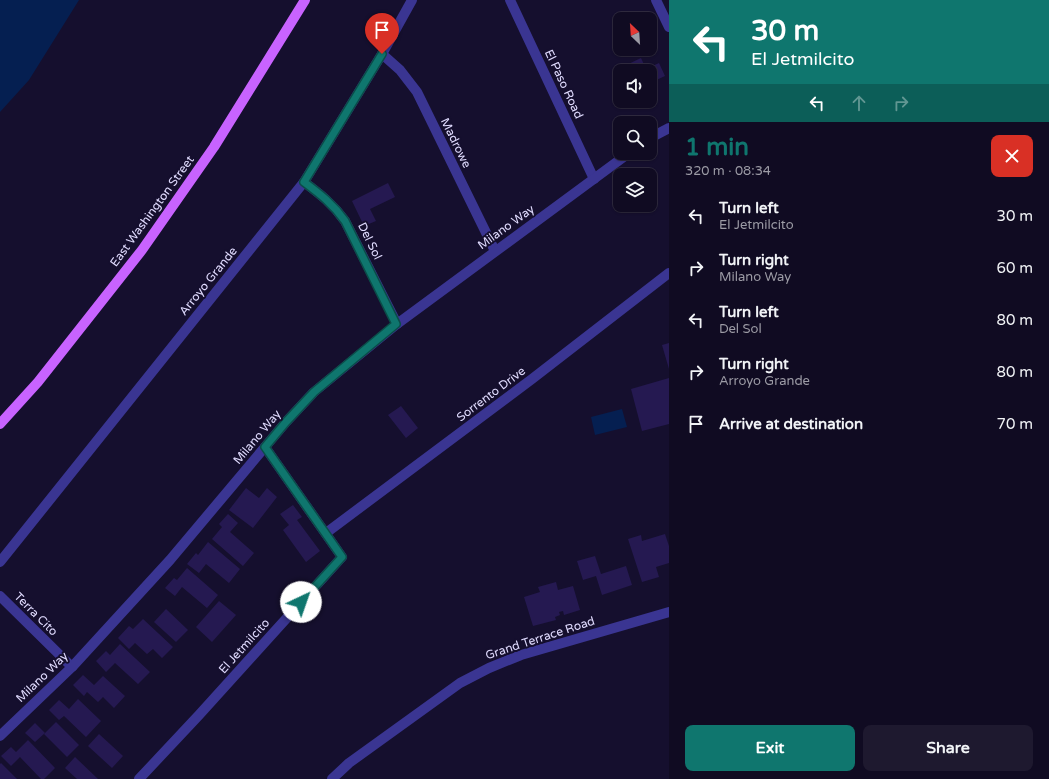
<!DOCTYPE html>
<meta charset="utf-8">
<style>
:root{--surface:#100b22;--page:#1e192f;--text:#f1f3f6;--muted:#9c9ba5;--line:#302b40;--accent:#0f766e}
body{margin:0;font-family:"Varela Round",sans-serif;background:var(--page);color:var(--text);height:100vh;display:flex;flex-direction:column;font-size:15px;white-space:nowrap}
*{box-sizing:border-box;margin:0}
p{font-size:13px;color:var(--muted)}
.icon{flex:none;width:22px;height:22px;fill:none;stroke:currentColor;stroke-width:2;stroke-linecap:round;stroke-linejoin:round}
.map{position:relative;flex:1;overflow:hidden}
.details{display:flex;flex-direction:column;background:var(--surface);width:380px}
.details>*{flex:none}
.banner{background:#0f766e;color:#fff;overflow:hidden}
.needle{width:26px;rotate:335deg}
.tools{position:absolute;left:613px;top:12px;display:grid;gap:8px}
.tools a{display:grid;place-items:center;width:44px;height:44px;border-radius:8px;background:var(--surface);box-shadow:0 1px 3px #0004,0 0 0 1px var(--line);font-size:20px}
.pin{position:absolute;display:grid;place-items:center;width:34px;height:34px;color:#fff;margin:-41px -17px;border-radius:50% 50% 50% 0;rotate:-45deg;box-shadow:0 0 4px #0007}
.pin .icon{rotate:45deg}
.me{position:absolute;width:44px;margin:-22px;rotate:42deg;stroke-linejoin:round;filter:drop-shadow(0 0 3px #0008)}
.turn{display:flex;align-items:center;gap:14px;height:84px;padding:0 16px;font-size:18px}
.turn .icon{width:52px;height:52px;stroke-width:2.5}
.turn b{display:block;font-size:28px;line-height:34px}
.lanes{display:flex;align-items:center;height:38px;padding:0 16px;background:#0003;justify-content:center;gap:20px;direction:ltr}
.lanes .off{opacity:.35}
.round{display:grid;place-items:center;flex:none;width:42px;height:42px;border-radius:8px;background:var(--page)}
.head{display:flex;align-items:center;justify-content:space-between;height:68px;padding:0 16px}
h1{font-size:24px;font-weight:700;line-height:30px;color:var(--accent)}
.cta{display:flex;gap:8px;margin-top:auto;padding:8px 16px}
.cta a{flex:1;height:46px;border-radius:8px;background:var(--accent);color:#fff;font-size:16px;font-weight:700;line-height:46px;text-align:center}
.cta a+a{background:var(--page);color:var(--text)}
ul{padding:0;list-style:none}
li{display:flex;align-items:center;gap:12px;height:52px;padding:0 16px}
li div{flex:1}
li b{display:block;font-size:15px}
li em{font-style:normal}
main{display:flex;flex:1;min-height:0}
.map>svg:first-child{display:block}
.water{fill:#051f51}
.building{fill:#251951}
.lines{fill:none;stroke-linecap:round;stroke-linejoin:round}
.minor{stroke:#3a3592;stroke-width:10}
.major{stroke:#c863ff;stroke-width:10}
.route-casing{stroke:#0a4d48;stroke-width:10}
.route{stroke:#0f766e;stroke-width:7}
.labels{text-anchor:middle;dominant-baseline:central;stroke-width:4;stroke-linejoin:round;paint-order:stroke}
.street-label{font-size:12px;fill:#e1dcff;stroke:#150f2e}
</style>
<main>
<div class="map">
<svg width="669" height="779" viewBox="0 0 669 779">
<rect width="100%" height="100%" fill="#150f2e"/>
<g class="water">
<path d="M0 0H79L29 80 0 112Z"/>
<path d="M622 409 627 427 595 435 591 417Z"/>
</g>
<g class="building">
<path d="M641 58 646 69 659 63 665 76 650 83V71H622L620 68Z"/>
<path d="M388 183 395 197 370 209 376 221 364 226 352 201Z"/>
<path d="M669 343V369L662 345Z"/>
<path d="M669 378V424L642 431 631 389Z"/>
<path d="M401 406 418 428 406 438 388 415Z"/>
<path d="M246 488 259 498 267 488 277 497 253 528 229 510Z"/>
<path d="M293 505 302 517 297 520 320 551 306 562 283 530 289 525 280 514Z"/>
<path d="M228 514 238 523 230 532 254 553 243 566 212 539 222 527 219 524Z"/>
<path d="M665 534 669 546V563L656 567 659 577 642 582 628 539 641 535 642 541Z"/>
<path d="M208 542 240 569 229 583 206 564 199 573 187 564 196 553 198 555Z"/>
<path d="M595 556 601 574 626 566 632 585 602 595 596 576 583 580 577 561Z"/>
<path d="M187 568 218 595 207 608 182 587 175 596 165 588 174 578 177 580Z"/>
<path d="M556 582 558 590 573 586 580 610 564 615 563 611 559 612 560 615 555 617 556 620 533 626 524 597 540 592 538 587Z"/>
<path d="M219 601 236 615 212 642 196 627Z"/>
<path d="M166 609 188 630 176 642 154 622Z"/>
<path d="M143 619 173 647 162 658 153 649 147 654 135 643 129 649 118 638 129 626 133 629Z"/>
<path d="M120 644 150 672 138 684 115 663 106 672 96 661 106 651 110 655Z"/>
<path d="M83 675 94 685 103 676 125 696 114 708 103 697 98 702 87 692 84 696 73 685Z"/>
<path d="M78 699 101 721 86 737 64 716 59 720 49 710 59 700 69 709Z"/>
<path d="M56 722 79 745 67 757 44 734Z"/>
<path d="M35 723 45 733 35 742 25 733Z"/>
<path d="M99 734 123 756 112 768 88 746Z"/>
<path d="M28 740 55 768 44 779H41L20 757 11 766 1 756 11 747 16 752Z"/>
<path d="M75 757 98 779H77L65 768Z"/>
<path d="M1 763 17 779H0V764Z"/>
</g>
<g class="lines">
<g class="minor">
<path d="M510 0 594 179"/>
<path d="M656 0 669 27"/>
<path d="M382 54 400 70 417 92 495 251"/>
<path d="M650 138 669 128"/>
<path d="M304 182C320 194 333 204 345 221L397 324"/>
<path d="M326 533 532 379 669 273"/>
<path d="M0 562 304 182 382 54 412 0"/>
<path d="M0 596 72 667"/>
<path d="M0 736 72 667 170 560 286 422 314 392 397 324 629 153"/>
<path d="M139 779 199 715 342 557 265 447"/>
<path d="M332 779 349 763 460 683 489 668 521 655 669 612"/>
</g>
<path class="major" d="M0 424 38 382 142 250 214 147 305 0"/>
</g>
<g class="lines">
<g class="route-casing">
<path id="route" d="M301 602 342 557 265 447 286 422 314 392 396 324 345 221C333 204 320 194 304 182L382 54"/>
</g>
<use href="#route" class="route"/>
</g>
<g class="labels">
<g class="street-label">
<text transform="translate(564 84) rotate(65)">El Paso Road</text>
<text transform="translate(456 143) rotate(64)">Madrowe</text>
<text transform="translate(152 211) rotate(-54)">East Washington Street</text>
<text transform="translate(506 227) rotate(-36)">Milano Way</text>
<text transform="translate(370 241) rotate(64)">Del Sol</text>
<text transform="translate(208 281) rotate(-51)">Arroyo Grande</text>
<text transform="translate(491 394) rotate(-37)">Sorrento Drive</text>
<text transform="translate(257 437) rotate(-50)">Milano Way</text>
<text transform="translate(36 614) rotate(45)">Terra Cito</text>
<text transform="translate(540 638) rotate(-18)">Grand Terrace Road</text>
<text transform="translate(244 646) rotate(-48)">El Jetmilcito</text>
<text transform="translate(42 677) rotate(-44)">Milano Way</text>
</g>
</g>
</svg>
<div class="tools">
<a><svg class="needle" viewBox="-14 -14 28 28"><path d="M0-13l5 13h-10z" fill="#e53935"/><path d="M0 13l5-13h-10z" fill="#9c9ba5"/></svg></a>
<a><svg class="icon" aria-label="sound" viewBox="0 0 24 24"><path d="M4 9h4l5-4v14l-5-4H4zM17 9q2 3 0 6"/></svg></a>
<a><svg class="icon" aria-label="search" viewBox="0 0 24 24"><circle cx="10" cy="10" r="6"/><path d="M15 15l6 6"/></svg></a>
<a><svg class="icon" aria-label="layers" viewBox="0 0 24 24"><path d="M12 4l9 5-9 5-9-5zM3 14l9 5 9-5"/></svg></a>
</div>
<div class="pin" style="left:382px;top:54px;background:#d93025"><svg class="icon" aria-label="arrive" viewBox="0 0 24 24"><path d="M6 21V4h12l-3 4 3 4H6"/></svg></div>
<svg class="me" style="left:301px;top:602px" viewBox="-20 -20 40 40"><circle r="19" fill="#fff"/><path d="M0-13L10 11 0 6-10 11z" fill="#0f766e"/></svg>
</div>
<section class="details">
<div class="banner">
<div class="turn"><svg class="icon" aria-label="left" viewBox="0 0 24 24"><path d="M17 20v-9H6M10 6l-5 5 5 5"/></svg><div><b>30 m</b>El Jetmilcito</div></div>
<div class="lanes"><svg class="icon" aria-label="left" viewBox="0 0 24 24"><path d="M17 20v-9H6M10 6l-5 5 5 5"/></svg><svg class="icon off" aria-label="ahead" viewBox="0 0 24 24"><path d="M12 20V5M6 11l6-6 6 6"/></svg><svg class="icon off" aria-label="right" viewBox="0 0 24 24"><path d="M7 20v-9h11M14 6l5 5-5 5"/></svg></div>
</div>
<div class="head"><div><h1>1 min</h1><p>320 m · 08:34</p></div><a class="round" style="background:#d93025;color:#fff"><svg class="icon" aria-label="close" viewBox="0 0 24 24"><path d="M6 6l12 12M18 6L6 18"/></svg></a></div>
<ul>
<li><svg class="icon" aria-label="left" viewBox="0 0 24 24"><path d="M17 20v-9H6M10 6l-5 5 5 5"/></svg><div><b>Turn left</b><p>El Jetmilcito</p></div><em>30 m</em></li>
<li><svg class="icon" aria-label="right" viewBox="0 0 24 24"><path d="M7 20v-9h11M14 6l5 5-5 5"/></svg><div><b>Turn right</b><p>Milano Way</p></div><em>60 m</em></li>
<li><svg class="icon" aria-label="left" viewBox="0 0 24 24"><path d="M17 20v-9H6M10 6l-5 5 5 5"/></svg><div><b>Turn left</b><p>Del Sol</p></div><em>80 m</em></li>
<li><svg class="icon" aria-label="right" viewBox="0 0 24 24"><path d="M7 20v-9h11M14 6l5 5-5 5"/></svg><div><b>Turn right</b><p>Arroyo Grande</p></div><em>80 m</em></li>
<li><svg class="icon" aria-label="arrive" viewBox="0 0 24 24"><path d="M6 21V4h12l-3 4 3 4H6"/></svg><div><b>Arrive at destination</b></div><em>70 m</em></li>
</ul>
<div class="cta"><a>Exit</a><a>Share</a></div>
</section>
</main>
